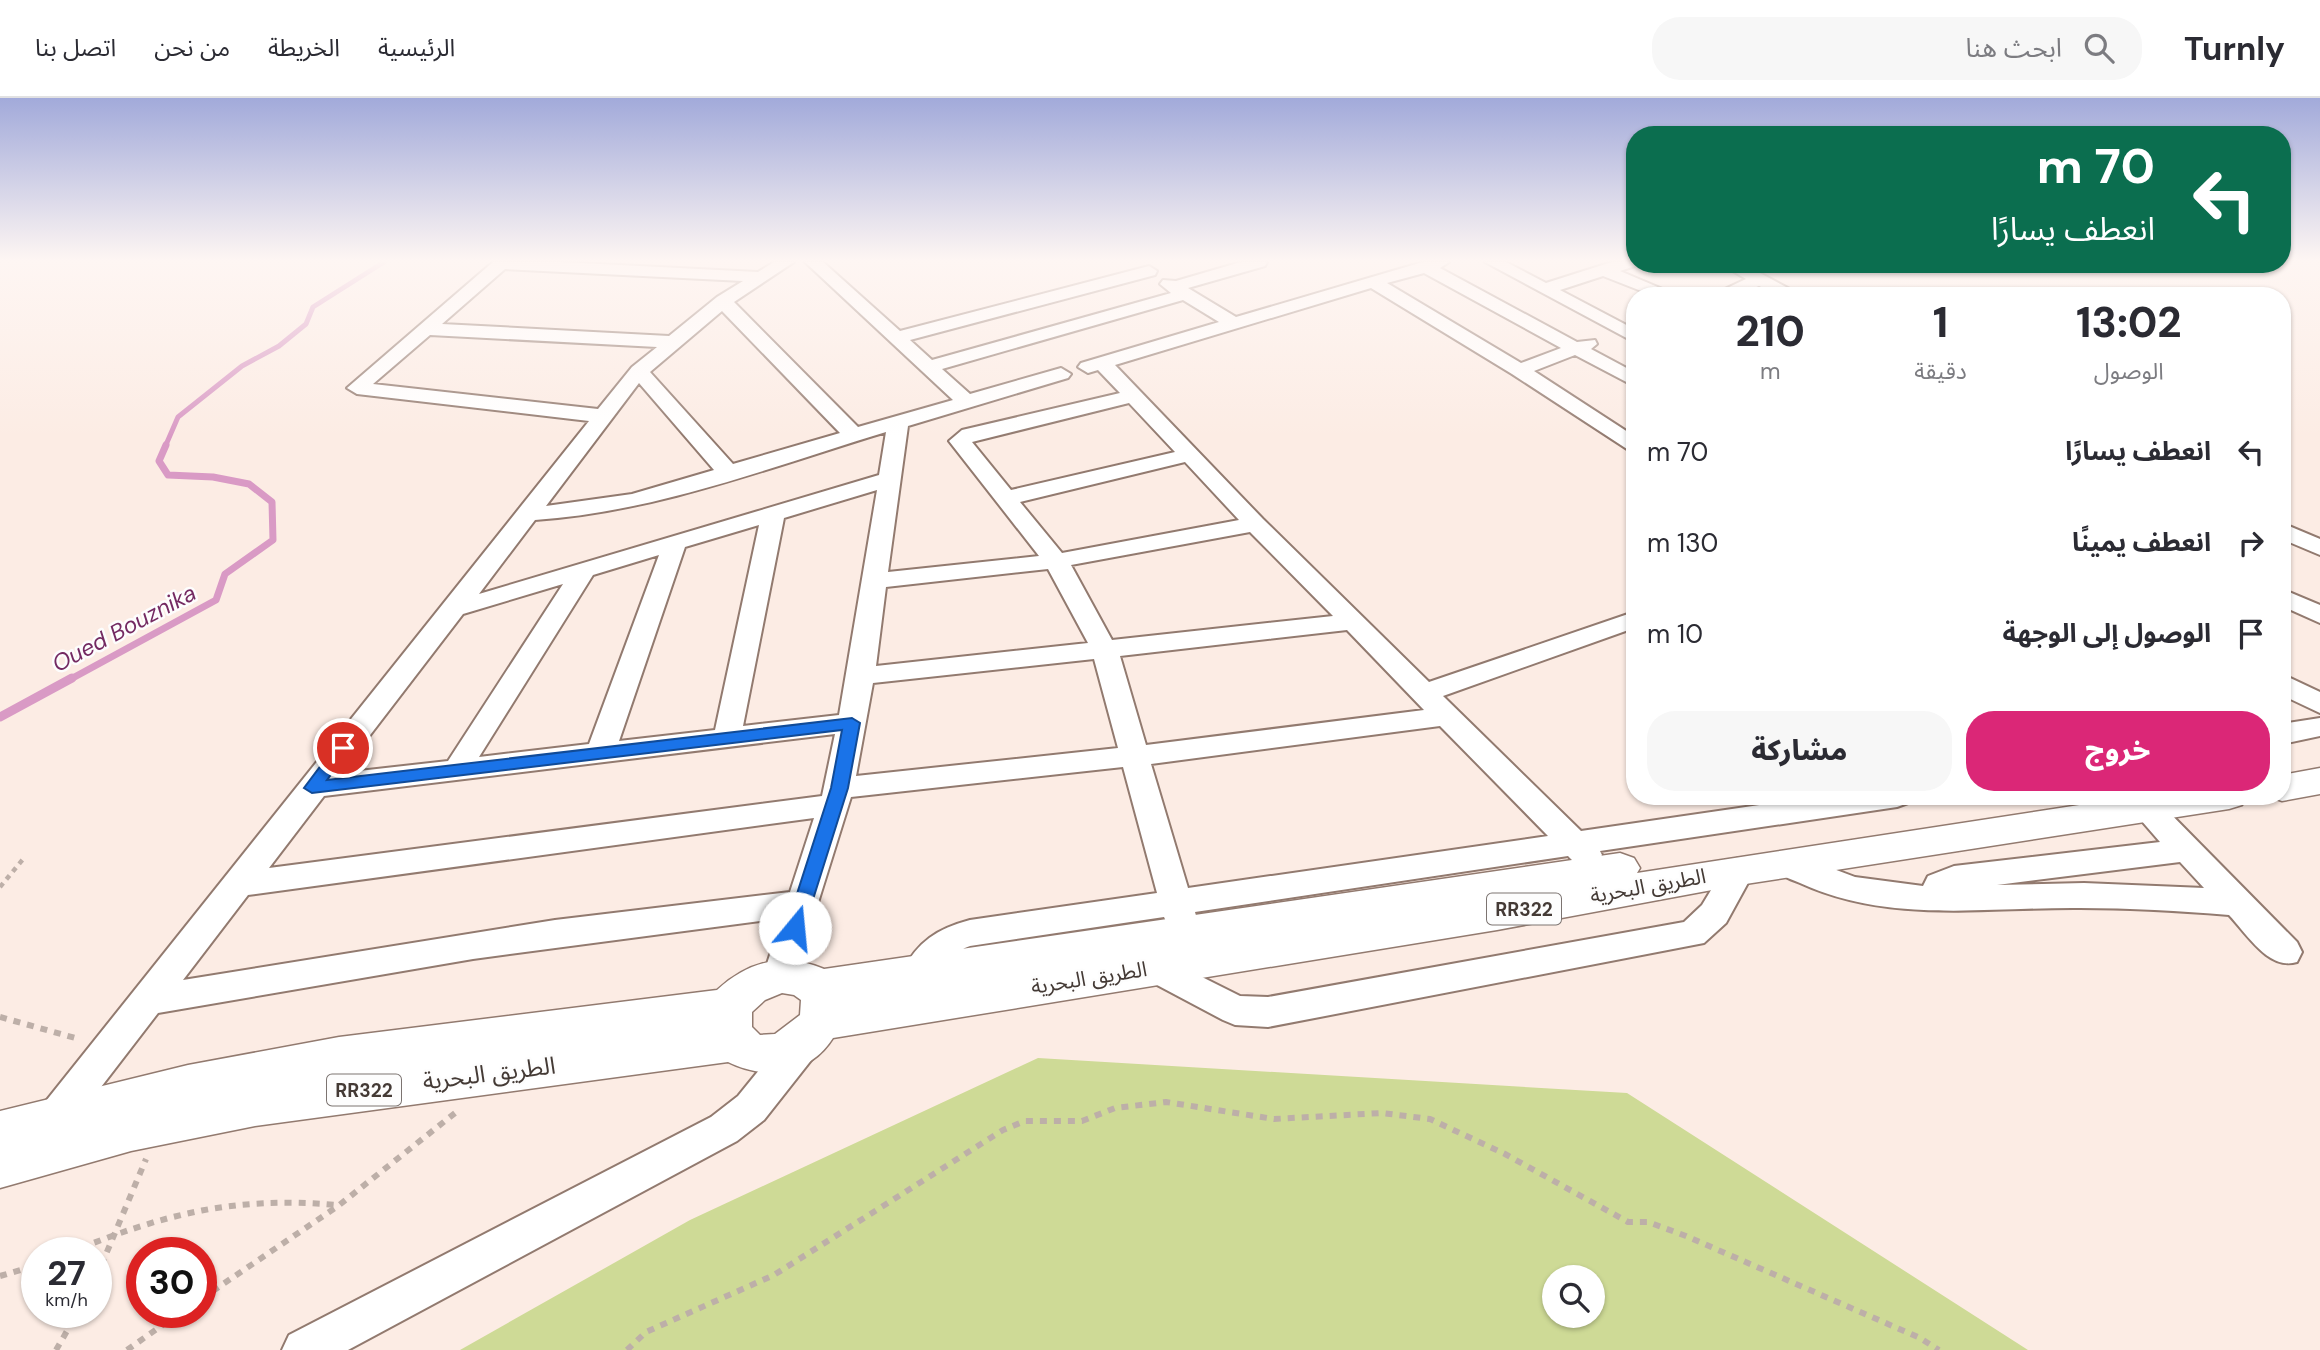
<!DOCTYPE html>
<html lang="ar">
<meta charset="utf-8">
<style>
:root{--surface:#fff;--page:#f7f7f7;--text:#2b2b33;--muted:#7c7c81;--line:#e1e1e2;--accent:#db2777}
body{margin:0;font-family:"DM Sans","Noto Sans Arabic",sans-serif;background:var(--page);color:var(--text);direction:rtl;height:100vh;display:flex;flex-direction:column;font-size:26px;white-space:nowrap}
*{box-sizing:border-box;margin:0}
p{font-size:23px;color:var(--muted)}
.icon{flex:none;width:38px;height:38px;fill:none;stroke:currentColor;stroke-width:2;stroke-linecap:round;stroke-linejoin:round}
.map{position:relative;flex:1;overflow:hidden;direction:ltr}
.panel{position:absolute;left:1626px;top:189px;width:665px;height:518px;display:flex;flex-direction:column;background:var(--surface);border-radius:28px;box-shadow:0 2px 5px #0004;direction:rtl}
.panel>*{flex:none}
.guide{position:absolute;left:1626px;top:28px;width:665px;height:147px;border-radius:28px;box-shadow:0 2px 5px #0004;direction:rtl;background:#0b6e4f;color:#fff;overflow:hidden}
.buttons{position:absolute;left:1542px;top:1167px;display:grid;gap:14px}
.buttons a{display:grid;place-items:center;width:63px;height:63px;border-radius:50%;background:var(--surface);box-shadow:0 2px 5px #0004;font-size:35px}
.speed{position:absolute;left:21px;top:1139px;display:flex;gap:14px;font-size:35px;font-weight:700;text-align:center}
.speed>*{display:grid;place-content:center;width:91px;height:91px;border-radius:50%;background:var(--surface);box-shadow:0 2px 5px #0004;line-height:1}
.speed small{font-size:18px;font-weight:400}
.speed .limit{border:10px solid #d22;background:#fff;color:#111}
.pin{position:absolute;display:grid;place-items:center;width:60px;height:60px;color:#fff;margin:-30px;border:4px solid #fff;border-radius:50%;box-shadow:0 2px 7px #0007}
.me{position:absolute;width:77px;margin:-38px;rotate:17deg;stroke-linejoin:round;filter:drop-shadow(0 0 5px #0008)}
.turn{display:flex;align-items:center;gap:24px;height:147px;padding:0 21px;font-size:32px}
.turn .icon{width:91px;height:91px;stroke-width:2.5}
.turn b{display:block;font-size:49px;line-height:60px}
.eta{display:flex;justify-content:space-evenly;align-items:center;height:119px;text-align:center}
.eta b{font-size:42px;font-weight:800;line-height:49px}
.primary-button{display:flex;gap:14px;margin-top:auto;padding:14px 21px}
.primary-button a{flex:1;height:80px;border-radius:28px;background:var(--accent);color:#fff;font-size:28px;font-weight:800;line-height:80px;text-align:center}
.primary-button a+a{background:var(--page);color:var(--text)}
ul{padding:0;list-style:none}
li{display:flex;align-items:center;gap:21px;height:91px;padding:0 21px}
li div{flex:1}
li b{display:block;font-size:26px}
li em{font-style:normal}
header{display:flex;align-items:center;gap:42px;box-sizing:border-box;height:98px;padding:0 35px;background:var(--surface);border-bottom:2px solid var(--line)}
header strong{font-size:33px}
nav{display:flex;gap:38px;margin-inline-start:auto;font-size:24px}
.search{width:490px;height:63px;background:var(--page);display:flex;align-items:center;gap:18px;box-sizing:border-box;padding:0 24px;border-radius:28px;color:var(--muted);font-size:26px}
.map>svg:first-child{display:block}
.green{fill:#ceda96;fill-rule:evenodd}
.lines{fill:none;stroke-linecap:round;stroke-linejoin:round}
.stream-far2{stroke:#d99ac5;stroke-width:5}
.stream-far1{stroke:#d99ac5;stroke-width:7}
.stream{stroke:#d99ac5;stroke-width:9}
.minor-casing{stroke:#927a6f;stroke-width:4}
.major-casing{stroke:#927a6f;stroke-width:3}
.path-far1{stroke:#bdafa8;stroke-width:4.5;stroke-dasharray:5 5;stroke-linecap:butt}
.path{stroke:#bdafa8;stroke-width:6;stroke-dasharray:7 7;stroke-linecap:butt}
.minor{fill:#fff;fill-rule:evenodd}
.major{fill:#fff;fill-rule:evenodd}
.route{fill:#1a73e8;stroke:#114b97;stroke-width:2}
.labels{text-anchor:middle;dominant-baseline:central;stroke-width:5;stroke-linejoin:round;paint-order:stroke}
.shield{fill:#fdfdfd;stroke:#7c7471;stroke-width:2}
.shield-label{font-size:19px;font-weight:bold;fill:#443a35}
.street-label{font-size:21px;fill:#443a35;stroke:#fdfdfd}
.water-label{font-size:23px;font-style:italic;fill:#742a62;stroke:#fdfdfd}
.near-street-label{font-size:24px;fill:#443a35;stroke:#fdfdfd}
</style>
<header>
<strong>Turnly</strong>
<div class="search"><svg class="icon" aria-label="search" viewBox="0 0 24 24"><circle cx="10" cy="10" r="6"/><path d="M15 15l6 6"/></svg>ابحث هنا</div>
<nav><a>الرئيسية</a><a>الخريطة</a><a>من نحن</a><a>اتصل بنا</a></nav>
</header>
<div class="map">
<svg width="2320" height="1252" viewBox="0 0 2320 1252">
<rect width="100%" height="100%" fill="#fcece4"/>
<path class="green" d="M1038 960 1627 995 2028 1252H460L690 1122ZM1554 1180H1592V1218H1554Z"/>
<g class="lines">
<path class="stream-far2" d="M165 349 178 319 242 268 279 248 306 226 313 209 384 164"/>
<path class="stream-far1" d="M69 582 216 502 225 476 273 442 272 404 249 386 213 379 168 377 159 363 166 347"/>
<path class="stream" d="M0 619 72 580"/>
<g class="minor-casing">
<g id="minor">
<path d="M493 164H561L758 174 774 164H794L734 204 858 329 953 302 805 164H823L900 233 1149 168 1157 173 1155 177 910 242 932 262 1171 195 1160 186 1163 182 1176 183 1241 164H1267L1265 168 1188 190 1236 219 1423 164H1449L1440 170 1577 244 1595 242 1597 246 1591 251 1634 274V288L1575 257 1534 273 1634 338V353L1627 351 1512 276 1371 190 1115 267 1263 421 1429 584 1634 514V530L1443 598 1581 733 1822 698H1912L1908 705 1897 709 1600 753 1602 757 1597 765C1584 769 1577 768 1568 758L1195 814 1197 821 1193 830 1181 834 1169 830 1164 819 970 848C941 858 937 894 907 884L902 874C918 843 937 831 970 822L1157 795 1123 669 851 699 792 888 780 892 768 888 763 878 782 820 473 861 158 915 68 1032 55 1037 42 1032 36 1020 42 1008 589 323 357 296 347 290ZM505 171 743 183 717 199 669 238 442 226ZM1424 175 1561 250 1521 265 1387 185ZM1183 202 1219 224 1081 265 1078 269 1088 275 1098 272 1120 295 962 332 949 343 1039 458 888 474 908 328 1068 280 1071 276 1061 270 970 296 942 271ZM722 213 840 335 733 366 650 274ZM430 237 657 249 632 269 598 311 373 286ZM639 285 714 372 632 396 546 408ZM1129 305 1175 354 1011 392 972 344ZM886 334 879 377 479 496 535 422C655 414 771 369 886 334ZM1185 364 1239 422 1062 455 1020 404ZM877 392 839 617 743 628 784 420ZM759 427 715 632 619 643 685 449ZM1250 434 1333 518 1112 542 1071 467ZM659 457 589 646 479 659 593 477ZM1048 471 1088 545 876 568 886 489ZM563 486 448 663 341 675 463 516ZM1347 532 1424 612 1146 647 1120 558ZM1094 561 1118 650 856 678 873 585ZM1440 628 1548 738 1188 790 1151 666ZM835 636 822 698 269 770 324 698ZM814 720 790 794 555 822 183 882 248 797Z"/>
<path d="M1485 164H1506L1546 185 1612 164H1634L1635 168 1620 173 1679 198H1654L1603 178 1560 192 1634 231V244Z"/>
<path d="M1721 166H1743L1803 198H1780L1759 188 1735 198H1710L1746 181Z"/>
<path d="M2282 425 2320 441V457L2282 441Z"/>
<path d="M2282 491 2320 507V525L2282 508Z"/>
<path d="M2282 576 2320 594V615L2282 597Z"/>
<path d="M2320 620V638L2282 646V626Z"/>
<path d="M2120 698H2153L2297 844 2302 854 2297 864C2269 873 2247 836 2229 817 2180 813 2130 810 2080 810 1985 809 1889 826 1800 785 1788 780 1777 777 1770 765L1775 757 1786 753 1855 779 1923 788 1928 778 1954 768 2160 744ZM2180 764 2204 790 2084 785 1997 787Z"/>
<path d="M1739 760 1750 764 1755 772 1726 825 1704 845 1268 929 1235 927 1223 922 1142 879 1137 869 1142 859 1154 855 1240 898 1268 899 1684 824 1702 807 1728 764Z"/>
<path d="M803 930 816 934 821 945 816 956 764 1022 737 1043 348 1252H282L289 1237 711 1019 738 998 790 934Z"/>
</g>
</g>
<g class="major-casing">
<g id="major">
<path d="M2320 670V696L2282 703 2268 698H2282V677Z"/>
<path d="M2138 698H2247L2242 707 2229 711 1739 787 1497 832 833 940C809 978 764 982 728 964L255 1028 131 1053 0 1090V1013L188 967 339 939 717 892C749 863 784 854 824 871L1620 755 1634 760 1640 770 1637 775ZM782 895 794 897 801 902 800 917 775 936 760 937 752 929V914L765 902Z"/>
</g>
</g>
<path class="path-far1" d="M0 789 24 760"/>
<g class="path">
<path d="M0 919 79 941"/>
<path d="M68 1155C164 1116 233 1098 337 1107"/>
<path d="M0 1178 37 1167"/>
<path d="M96 1180 146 1061"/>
<path d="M201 1201 338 1108 455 1015"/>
<path d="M56 1252 78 1214"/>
<path d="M127 1252 181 1214"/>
<path d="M627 1252 646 1234 774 1177 1003 1032 1025 1023H1082L1115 1010 1166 1004 1274 1021 1382 1015 1430 1021 1505 1056 1628 1124H1648L1686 1138 1920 1240 1939 1252"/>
</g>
<use href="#minor" class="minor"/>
<use href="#major" class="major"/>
</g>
<linearGradient id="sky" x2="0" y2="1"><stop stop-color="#a2aada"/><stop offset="0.48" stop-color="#fef6f3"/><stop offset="1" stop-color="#fef6f3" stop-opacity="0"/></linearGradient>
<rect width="2320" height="339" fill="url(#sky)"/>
<path class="route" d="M852 620 860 625 848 690 804 830 795 837 786 830 831 690 842 632 312 695 304 690 337 646 343 644 351 650 327 682Z"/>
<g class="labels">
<g class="shield">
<rect x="1487" y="795.5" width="74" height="31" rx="5"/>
<rect x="327" y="976.5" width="74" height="31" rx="5"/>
</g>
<g class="shield-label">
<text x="1524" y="811">RR322</text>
<text x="364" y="992">RR322</text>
</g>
<g class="street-label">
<text transform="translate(1648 788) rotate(-10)">الطريق البحرية</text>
<text transform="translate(1089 880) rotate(-9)">الطريق البحرية</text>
</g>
<g class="water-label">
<text transform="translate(124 530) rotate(-28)">Oued Bouznika</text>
</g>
<g class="near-street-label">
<text transform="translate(489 975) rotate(-7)">الطريق البحرية</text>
</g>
</g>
</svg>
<div class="buttons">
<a><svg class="icon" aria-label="search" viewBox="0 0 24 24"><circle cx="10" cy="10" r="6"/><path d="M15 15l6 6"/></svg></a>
</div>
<div class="speed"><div>27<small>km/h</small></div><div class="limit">30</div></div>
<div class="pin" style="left:343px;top:650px;background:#d93025"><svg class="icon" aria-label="arrive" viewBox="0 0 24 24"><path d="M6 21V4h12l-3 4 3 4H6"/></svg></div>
<svg class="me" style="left:795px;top:830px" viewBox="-20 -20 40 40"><circle r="19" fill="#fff"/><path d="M0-13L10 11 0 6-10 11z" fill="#1a73e8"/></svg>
<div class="guide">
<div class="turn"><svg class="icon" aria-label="left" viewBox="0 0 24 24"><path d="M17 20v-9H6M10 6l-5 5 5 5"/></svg><div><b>70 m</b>انعطف يسارًا</div></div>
</div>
<section class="panel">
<div class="eta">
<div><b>13:02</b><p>الوصول</p></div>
<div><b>1</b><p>دقيقة</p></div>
<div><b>210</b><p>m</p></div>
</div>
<ul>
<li><svg class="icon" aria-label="left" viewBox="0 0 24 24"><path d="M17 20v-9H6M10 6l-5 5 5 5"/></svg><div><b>انعطف يسارًا</b></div><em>70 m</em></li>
<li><svg class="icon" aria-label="right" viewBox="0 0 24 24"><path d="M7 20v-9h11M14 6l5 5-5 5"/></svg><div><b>انعطف يمينًا</b></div><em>130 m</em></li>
<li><svg class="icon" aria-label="arrive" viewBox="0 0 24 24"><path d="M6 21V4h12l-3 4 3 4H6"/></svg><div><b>الوصول إلى الوجهة</b></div><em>10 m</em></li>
</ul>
<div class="primary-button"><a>خروج</a><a>مشاركة</a></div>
</section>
</div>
